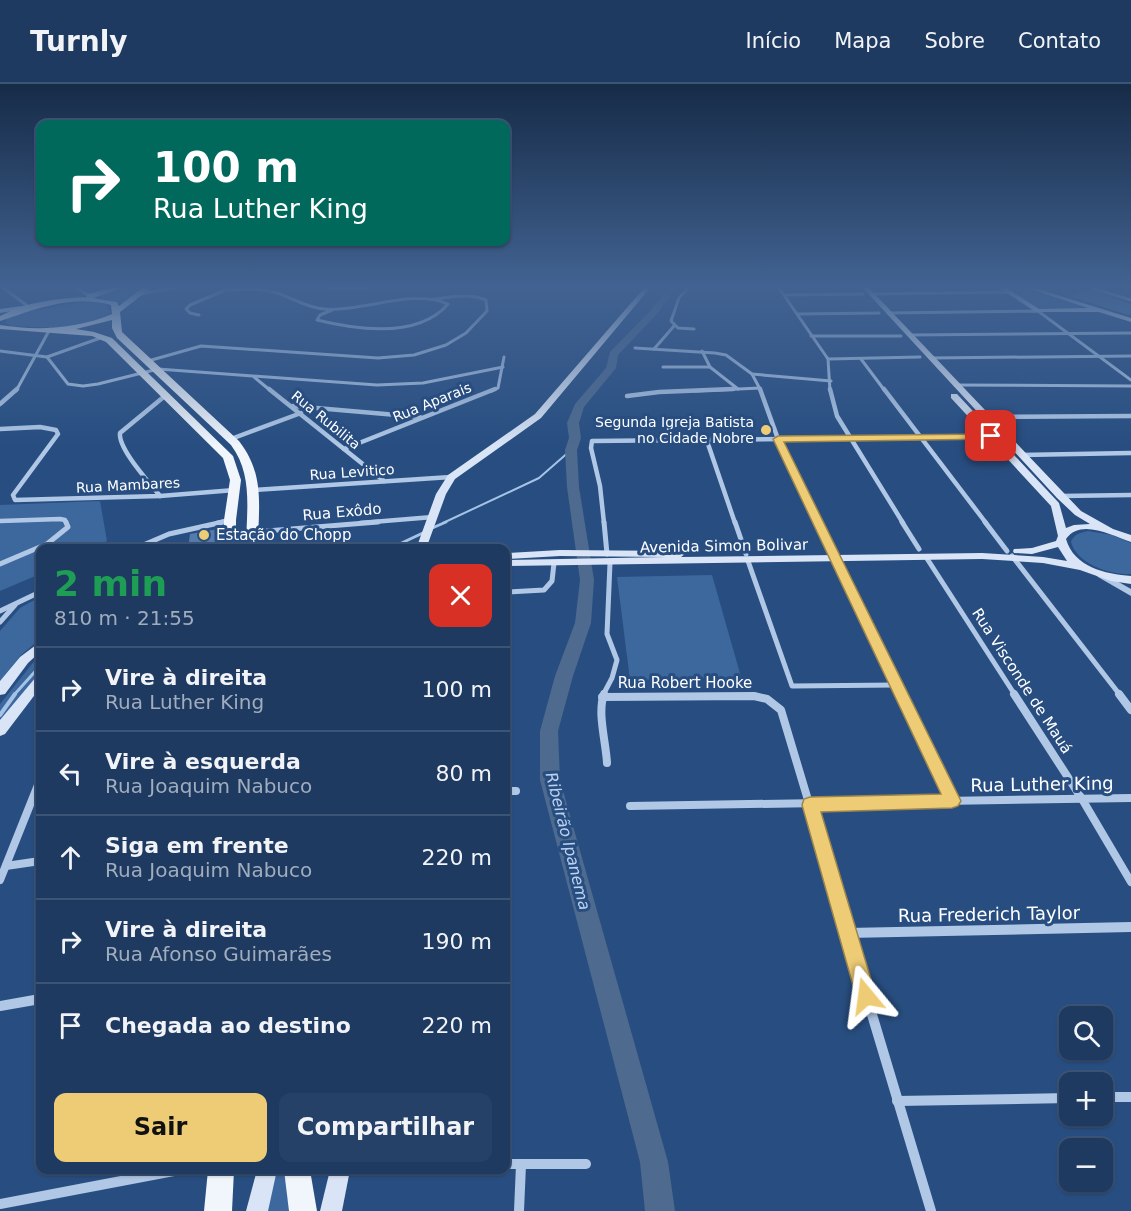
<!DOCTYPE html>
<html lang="pt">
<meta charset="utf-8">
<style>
:root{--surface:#1e3a61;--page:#264167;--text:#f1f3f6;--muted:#a1adbd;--line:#3c5476;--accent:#eecc76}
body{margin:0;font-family:"DejaVu Sans",sans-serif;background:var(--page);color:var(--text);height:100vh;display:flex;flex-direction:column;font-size:22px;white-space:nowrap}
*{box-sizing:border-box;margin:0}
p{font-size:20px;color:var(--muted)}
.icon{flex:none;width:33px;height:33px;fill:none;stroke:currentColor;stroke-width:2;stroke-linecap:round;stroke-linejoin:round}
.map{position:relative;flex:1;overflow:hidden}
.details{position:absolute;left:36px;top:460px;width:474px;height:630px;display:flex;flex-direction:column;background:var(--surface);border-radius:12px;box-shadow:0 2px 4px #0004,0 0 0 2px var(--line)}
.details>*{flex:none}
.top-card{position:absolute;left:36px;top:36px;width:474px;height:126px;border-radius:12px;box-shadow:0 2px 4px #0004,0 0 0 2px var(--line);background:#00695c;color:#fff;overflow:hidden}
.buttons{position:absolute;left:1059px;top:922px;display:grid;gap:12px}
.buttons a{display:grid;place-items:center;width:54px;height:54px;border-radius:12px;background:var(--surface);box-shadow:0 2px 4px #0004,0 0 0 2px var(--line);font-size:30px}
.pin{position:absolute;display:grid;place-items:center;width:51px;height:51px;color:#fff;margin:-26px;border-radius:12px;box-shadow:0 3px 9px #0006}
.me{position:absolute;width:66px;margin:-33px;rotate:344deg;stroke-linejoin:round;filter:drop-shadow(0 0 4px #0008)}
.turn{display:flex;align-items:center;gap:21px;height:126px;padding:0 18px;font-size:27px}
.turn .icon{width:78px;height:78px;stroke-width:2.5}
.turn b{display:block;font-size:42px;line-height:51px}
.round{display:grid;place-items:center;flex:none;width:63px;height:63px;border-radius:12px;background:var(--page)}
.overview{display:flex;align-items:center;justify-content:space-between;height:102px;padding:0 18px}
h1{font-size:36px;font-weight:700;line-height:45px;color:#1e9e55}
.primary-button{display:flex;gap:12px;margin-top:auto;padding:12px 18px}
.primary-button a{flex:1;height:69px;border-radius:12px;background:var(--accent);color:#111;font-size:24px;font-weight:700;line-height:69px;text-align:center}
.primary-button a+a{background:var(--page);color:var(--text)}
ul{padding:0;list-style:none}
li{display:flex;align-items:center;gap:18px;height:84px;padding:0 18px;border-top:2px solid var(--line)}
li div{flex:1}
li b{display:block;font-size:22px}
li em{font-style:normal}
header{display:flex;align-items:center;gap:36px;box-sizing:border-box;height:84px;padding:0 30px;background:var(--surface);border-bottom:2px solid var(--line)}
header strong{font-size:28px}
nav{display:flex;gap:33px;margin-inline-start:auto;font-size:21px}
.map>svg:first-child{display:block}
.green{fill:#3d689e}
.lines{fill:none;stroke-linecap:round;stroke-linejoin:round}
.stream-far2{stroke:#a5c3e6;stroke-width:2}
.stream-far1{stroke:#a5c3e6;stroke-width:3}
.stream{stroke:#a5c3e6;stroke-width:4}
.river{fill:#4e6a8e;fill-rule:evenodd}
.building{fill:#547bab}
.minor-far4{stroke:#b0c8e6;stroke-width:3}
.minor-far3{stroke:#b0c8e6;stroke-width:4.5}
.minor-far2{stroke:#b0c8e6;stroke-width:5}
.minor-far1{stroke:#b0c8e6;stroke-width:8}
.minor{stroke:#b0c8e6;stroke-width:10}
.tertiary{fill:#b0c8e6;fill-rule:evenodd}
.secondary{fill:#d9e5f6;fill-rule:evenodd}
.primary{fill:#f1f6fd;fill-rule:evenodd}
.route{fill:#eecc76;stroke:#9b854d;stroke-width:1.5}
.poi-dot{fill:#eecc76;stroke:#284e81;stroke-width:2}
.labels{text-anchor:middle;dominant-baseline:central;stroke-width:6;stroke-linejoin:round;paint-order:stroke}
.far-street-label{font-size:14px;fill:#fff;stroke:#284e81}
.far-poi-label{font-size:14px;fill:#fff;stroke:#284e81;text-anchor:end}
.street-label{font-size:15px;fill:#fff;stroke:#284e81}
.poi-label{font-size:15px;fill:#fff;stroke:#284e81;text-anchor:start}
.water-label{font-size:16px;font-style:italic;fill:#bbd2ee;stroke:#284e81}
.near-street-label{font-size:18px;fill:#fff;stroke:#284e81}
</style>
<header>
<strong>Turnly</strong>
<nav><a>Início</a><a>Mapa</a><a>Sobre</a><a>Contato</a></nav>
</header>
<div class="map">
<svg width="1131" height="1127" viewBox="0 0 1131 1127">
<rect width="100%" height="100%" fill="#284e81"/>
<g class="green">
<path d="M125 204H143L123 219 97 213Z"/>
<path d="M1006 204H1023L1090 225H1038Z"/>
<path d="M88 217 106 219 111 229C81 248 44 243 11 242L6 239 7 235 18 229Z"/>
<path d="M100 417 107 457 91 465H40V490L0 507V421Z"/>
<path d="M1088 447 1112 451 1131 459V490C1110 491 1077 480 1071 458 1074 450 1080 449 1088 447Z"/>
<path d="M712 491 741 593 630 596 617 493Z"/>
<path d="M40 513V555L21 571 0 597V547L20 524Z"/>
<path d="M40 570V590L0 638V620Z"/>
<path d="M277 1086H287L293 1127H267Z"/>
</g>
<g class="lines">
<path class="stream-far2" d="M443 439 539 394 571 366"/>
<g class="stream-far1">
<path d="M430 445 446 438"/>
<path d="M391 464 425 448"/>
<path d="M14 611 40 582"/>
</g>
<path class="stream" d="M0 631 15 610"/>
<path class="river" d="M668 204H676L657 230 618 271 616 284 584 323 579 339 581 354 577 366 579 403 594 496 591 539 573 592 558 647 560 696 668 1078 675 1127H645L640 1078 540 696V647L555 592 575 539 580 496 567 403 565 366 569 354 567 339 575 320 606 284 610 268 651 226Z"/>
</g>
<g class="building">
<path d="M1088 205 1131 220V230L1128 231 1069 212Z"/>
<path d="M218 445 216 465H188L190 450Z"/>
</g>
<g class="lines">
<g class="minor-far4">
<path d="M3 204 29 223"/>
<path d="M77 204 89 212"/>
<path d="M329 204H368"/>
<path d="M688 204 679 214 671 237 678 244 694 245"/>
<path d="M779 204 828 275 830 307"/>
<path d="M1092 204 1131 216"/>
<path d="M226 206C243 205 260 204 277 209 293 214 307 224 325 225 363 228 412 204 448 220 418 255 358 246 317 236L320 231 332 226"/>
<path d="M139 210 174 204"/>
<path d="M871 210 1011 208"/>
<path d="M785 211 863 210"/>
<path d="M888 229 1038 227 1131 296"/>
<path d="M798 230 879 229"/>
<path d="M199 231 190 229 186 225 190 221 228 205"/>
<path d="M909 251 1131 249"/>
<path d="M811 252H901"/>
<path d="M635 264 715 269 726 271 752 290 831 297"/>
<path d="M654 265 674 242"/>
<path d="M0 267 47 273 103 253"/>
<path d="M702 267 710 283 738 305"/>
<path d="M47 273 68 300 83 302 98 300 158 285 377 301 423 299 503 283"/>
<path d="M930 274 1131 272"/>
<path d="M828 275 920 273"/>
<path d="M861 275 885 307"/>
<path d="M148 277 201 262 378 274 414 271 446 261 466 249 487 227 486 216C469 209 452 213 434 215"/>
<path d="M663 283H710"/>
<path d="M752 290 761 307"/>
<path d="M254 293 271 307"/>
<path d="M955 301 1131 302"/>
<path d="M16 307 50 245"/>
<path d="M492 307 498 304 504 273"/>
<path d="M695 307 760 304"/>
</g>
<g class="minor-far3">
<path d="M269 305 384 397"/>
<path d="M760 305 778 355 818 439"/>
<path d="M830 305 837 332 903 439"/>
<path d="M884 305 986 439"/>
<path d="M627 312 659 308 733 305"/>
<path d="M0 320 17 305"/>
<path d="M293 322 420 333"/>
<path d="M986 333 1131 332"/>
<path d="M0 345 40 343 56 346 58 350 13 411 15 416 160 412 235 406"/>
<path d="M231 355 301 329"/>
<path d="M707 357 735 439"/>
<path d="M344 365 495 305"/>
<path d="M1021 371 1131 369"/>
<path d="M254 406 451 393"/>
<path d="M160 412C150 399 118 365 120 349L166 311"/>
<path d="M1061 412 1131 411"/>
<path d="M0 437 60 435 65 436 66 439"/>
<path d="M217 439 230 436"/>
<path d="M360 439 433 433"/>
<path d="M604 439 600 402 591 364 592 357 991 353"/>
</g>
<g class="minor-far2">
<path d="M604 438 607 470"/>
<path d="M735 438 746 470"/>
<path d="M818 438 901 611"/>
<path d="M902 438 919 465"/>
<path d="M985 438 1007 467"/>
<path d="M253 448 378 438"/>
<path d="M134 465 169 450 223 438"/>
<path d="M1012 472 1120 611"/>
<path d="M926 473 1015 611"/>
<path d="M748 477 792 602 896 601"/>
<path d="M0 480 47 460 68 443 66 438"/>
<path d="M506 508 544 506 552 497 554 479"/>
<path d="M0 527 40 508"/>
<path d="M0 538 15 521"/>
<path d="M603 611 612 594 617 576 607 550 610 479"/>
</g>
<g class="minor-far1">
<path d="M604 610C597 629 606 658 607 679"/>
<path d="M901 610 952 717"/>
<path d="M1014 610 1082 715 1131 798"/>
<path d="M1119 610 1131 626"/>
<path d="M602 613 754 612 767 615 781 626 844 836"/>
<path d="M506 707H516"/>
<path d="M630 722 1131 714"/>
<path d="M6 782 40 777"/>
<path d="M0 796 40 696"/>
</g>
<g class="minor">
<path d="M843 834 931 1127"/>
<path d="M848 849 1131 843"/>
<path d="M0 922 40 915"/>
<path d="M1102 1013H1131"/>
<path d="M897 1017 1070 1014"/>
<path d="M506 1080H586"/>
<path d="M0 1120 179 1086"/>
<path d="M519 1127 521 1081"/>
</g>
<path class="tertiary" d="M1101 488 1131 505V512L1098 493 1096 491 1098 489Z"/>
<g class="secondary">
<path d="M644 204H650L541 334 455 395 446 410 426 465H416L436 410 448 391 535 330Z"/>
<path d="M863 204H869L1081 427 1113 445 1131 451V458C1112 452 1081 434 1066 455 1074 483 1105 490 1131 492V500L1111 497 1080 486 1043 479 982 475 506 482V476L666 473 560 472 506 475V469L560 466 680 467 685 470 681 473 982 469 1043 473 1067 477 1058 463 1032 470 1014 469 1013 467 1014 465 1032 464 1056 457 1058 452 1051 422 951 314V310H957L1059 419 1066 444 1074 441 1090 440 1075 431 1057 414Z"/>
<path d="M999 204H1006L1039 225 1088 224 1026 204H1035L1131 234V238L1099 228H1036Z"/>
<path d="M29 221 31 224 0 229V225Z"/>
<path d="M40 558V568L28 579 5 610 0 611V597L20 573Z"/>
<path d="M40 591V604L5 650 0 652V636L36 593Z"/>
<path d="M257 1086H277L268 1127H246Z"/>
<path d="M330 1086H350L342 1127H320Z"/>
</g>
<g class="primary">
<path d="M111 204H123L93 214 117 218 119 222 142 204H151L120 228 122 248 239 357C266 392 258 423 258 465H246C246 429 254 392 231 361L117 254 112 244V236L76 245 94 248 112 254 233 372 241 396 236 436V465H224V436L230 396 223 374 106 258 92 252 0 245V241C37 247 77 245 112 230L111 221C73 210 35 225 0 237V232C26 218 58 214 87 213V210Z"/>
<path d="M208 1086H234L232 1127H204Z"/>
<path d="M284 1086H310L317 1127H289Z"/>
</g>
</g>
<linearGradient id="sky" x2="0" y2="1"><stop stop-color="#162b47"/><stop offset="0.56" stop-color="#426392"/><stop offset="1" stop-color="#426392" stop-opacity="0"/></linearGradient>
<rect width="1131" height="362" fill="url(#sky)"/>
<path class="route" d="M991 350H994V355L784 358 961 717 958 722 952 724 821 728 876 912 873 919 866 922 859 919 856 912 802 721 804 715 810 713 941 710 773 355 778 352Z"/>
<g class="poi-dot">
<circle cx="766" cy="346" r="6"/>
<circle cx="204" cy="451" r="6"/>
</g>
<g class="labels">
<g class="far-street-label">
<text transform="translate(432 318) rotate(-22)">Rua Aparais</text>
<text transform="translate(326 336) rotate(39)">Rua Rubilita</text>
<text transform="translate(352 388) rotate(-4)">Rua Levitico</text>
<text transform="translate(128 401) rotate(-3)">Rua Mambares</text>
</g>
<g class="far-poi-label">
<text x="754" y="338">Segunda Igreja Batista<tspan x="754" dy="16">no Cidade Nobre</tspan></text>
</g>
<g class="street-label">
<text transform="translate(342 428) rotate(-5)">Rua Exôdo</text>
<text transform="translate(724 462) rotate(-1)">Avenida Simon Bolivar</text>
<text transform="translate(1022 597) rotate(57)">Rua Visconde de Mauá</text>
<text x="685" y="599">Rua Robert Hooke</text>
</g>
<g class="poi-label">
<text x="216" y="451">Estação do Chopp</text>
</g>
<g class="water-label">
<text transform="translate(568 757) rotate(76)">Ribeirão Ipanema</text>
</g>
<g class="near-street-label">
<text transform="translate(1042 700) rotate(-1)">Rua Luther King</text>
<text transform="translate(989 830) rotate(-1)">Rua Frederich Taylor</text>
</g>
</g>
</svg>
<div class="buttons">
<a><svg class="icon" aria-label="search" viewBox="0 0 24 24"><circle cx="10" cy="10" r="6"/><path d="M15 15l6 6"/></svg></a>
<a>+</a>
<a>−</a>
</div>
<div class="pin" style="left:991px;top:352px;background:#d93025"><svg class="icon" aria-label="arrive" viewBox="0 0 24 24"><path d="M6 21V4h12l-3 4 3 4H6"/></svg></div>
<svg class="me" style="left:866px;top:912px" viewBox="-20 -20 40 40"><path d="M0-17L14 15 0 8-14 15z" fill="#eecc76" stroke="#fff" stroke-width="4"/></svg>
<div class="top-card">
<div class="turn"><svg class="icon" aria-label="right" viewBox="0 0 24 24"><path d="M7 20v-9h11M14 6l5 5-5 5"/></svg><div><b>100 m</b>Rua Luther King</div></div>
</div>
<section class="details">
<div class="overview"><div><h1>2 min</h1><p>810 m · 21:55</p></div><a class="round" style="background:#d93025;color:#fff"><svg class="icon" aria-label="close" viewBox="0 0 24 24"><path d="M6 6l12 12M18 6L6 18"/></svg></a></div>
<ul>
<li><svg class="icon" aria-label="right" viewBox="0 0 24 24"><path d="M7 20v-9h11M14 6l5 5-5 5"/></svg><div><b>Vire à direita</b><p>Rua Luther King</p></div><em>100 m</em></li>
<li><svg class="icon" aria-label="left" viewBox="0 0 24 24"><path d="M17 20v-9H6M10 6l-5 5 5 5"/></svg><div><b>Vire à esquerda</b><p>Rua Joaquim Nabuco</p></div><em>80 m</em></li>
<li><svg class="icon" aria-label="ahead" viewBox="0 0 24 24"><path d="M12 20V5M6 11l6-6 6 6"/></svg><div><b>Siga em frente</b><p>Rua Joaquim Nabuco</p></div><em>220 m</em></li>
<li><svg class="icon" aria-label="right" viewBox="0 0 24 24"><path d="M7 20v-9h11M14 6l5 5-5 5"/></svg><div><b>Vire à direita</b><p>Rua Afonso Guimarães</p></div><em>190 m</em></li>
<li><svg class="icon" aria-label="arrive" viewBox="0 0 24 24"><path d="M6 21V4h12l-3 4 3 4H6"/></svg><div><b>Chegada ao destino</b></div><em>220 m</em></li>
</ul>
<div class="primary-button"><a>Sair</a><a>Compartilhar</a></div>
</section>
</div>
